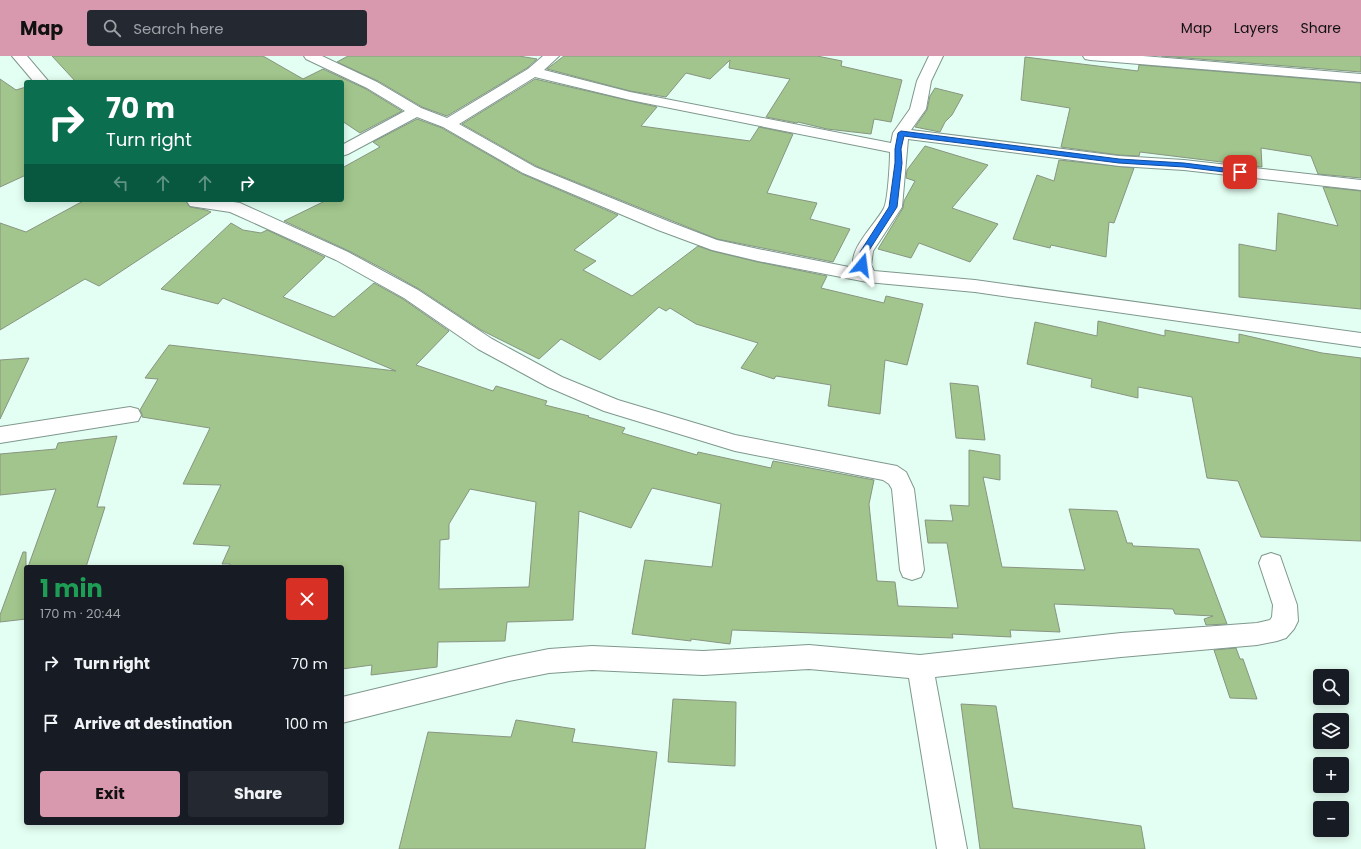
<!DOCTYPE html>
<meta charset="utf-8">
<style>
:root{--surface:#171b24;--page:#242831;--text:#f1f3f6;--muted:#9ea1a6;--accent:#d899af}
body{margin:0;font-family:Poppins,sans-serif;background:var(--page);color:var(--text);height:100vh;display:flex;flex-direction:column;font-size:15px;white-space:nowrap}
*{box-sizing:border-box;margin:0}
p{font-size:13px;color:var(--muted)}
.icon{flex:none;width:22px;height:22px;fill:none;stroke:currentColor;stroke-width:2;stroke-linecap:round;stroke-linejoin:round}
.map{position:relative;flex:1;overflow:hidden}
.side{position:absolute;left:24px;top:509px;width:320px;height:260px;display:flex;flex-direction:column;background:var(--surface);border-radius:4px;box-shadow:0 2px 10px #0003}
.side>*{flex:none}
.hud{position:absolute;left:24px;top:24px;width:320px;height:122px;border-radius:4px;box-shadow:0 2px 10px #0003;background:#0b6e4f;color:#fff;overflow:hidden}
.tools{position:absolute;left:1313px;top:613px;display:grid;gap:8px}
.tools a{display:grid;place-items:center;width:36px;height:36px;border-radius:4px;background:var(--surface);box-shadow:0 2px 10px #0003;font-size:20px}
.pin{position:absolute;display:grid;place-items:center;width:34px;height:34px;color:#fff;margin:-17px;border-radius:8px;box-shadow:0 2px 6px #0006}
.me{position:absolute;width:44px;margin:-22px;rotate:16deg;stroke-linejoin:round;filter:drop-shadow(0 0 3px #0008)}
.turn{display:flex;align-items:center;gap:14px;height:84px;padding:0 16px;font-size:18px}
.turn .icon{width:52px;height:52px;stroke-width:2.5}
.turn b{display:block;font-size:28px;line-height:34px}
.lanes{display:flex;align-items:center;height:38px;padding:0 16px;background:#0003;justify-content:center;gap:20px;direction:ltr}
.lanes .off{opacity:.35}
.round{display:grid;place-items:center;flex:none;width:42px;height:42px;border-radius:4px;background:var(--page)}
.head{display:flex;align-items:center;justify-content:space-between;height:68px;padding:0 16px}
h1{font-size:24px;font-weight:700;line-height:30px;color:#1e9e55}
.primary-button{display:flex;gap:8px;margin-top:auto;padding:8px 16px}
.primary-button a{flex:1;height:46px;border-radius:4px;background:var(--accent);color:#111;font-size:16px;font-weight:700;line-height:46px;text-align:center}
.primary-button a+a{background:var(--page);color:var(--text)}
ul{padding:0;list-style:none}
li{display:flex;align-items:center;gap:12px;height:60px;padding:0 16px}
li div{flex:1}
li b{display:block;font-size:15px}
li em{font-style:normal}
header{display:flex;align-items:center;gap:24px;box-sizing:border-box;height:56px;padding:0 20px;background:var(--accent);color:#111}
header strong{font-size:19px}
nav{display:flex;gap:22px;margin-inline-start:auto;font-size:14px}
.search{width:280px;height:36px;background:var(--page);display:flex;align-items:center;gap:10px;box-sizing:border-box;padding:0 14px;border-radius:4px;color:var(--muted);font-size:15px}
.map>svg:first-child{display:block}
.building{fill:#a1c58c;stroke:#889581;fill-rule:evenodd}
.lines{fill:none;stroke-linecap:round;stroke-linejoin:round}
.street-casing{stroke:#7f988d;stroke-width:2}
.street{fill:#fff;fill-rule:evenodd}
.route{fill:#1a73e8;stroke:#114b97}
</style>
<header>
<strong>Map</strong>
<div class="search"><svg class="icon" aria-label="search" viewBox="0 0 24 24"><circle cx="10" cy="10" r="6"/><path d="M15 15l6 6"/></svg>Search here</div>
<nav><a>Map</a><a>Layers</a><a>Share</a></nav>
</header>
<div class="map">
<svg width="1361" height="793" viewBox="0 0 1361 793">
<rect width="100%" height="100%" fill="#e3fef2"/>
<g class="building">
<path d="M52 0H263L303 23 323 13 366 33 402 55 360 77 342 65V26H76Z"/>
<path d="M348 0H519L537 3 527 12 447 60 422 51 378 25 337 6Z"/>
<path d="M564 0H817L842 5 841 10 902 24 891 66 874 63 871 78 827 73 798 66 797 67 766 61 790 23 729 12 730 4 710 23 686 17 666 41 630 35 547 13Z"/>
<path d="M1161 0H1361V16Z"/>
<path d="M1025 1 1138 15 1139 9 1361 27V122L1318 118 1311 100 1261 92 1262 111 1140 96 1139 100 1119 99 1061 91 1070 52 1021 44Z"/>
<path d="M0 23 16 34 26 31V119L0 131Z"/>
<path d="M535 23 657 51 641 70 750 85 759 71 793 78 767 137 817 147 810 163 850 173 833 206 717 183 536 110 462 68Z"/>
<path d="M935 32 963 39 952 59 945 66 940 76 915 71 927 54 930 40Z"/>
<path d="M417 63 442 72 522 118 618 159 574 194 596 205 583 214 632 240 698 190 712 195 758 206 827 220 821 232 884 247 886 240 923 248 907 309 885 304 880 358 828 350 831 329 776 320 774 323 741 312 758 287 696 268 670 252 666 255 659 251 600 304 561 283 539 303 481 274 419 233 387 215 349 195 284 165 327 144H342V112L380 91 373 86Z"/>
<path d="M925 90 988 109 952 152 998 168 970 206 919 187 911 202 878 193 903 152 904 145 915 125 906 122 907 114Z"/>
<path d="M1059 104 1134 112 1114 167 1109 166 1106 201 1051 189 1050 192 1013 183 1037 119 1054 125Z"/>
<path d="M1323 131 1361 135V253L1239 241V188L1276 195 1278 157 1338 170Z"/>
<path d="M85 144H185L190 151 206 154 211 156 99 230 85 223 0 274V167L26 176Z"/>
<path d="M231 167 243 174 261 177 267 174 325 201 283 241 334 261 374 227 403 243 449 275 416 309 493 335 496 330 547 345 545 349 589 360 588 361 625 372 622 377 697 399 698 396 771 412 773 405 874 424 869 448 877 525 895 526 898 550 958 552 947 487H928L925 464 953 465 950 449 969 450V394L1000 399V424L983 421 1002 511 1085 514 1069 453 1117 455 1127 487H1132L1133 490 1199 493 1227 568 1206 569 1204 563 1213 560 1175 558 1173 553 1054 548 1060 576 1010 574 1011 581 952 578 953 582 732 574 730 588 691 583V585L632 578 645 504 712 511 721 448 652 432 631 472 579 455 573 564 507 566 505 585 438 586 437 611 371 619 372 609 342 613V511H230V508H222L230 490 193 488 221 429 183 428 210 372 142 361V358L140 354 158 323 145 322 169 289 396 315 223 242 218 248 161 233ZM470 433 536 446 529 531 439 533 440 484 449 483V468Z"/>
<path d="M1098 265 1165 280V274L1239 287V278L1322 297 1361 302V485L1261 481 1238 425 1207 422 1192 341 1138 331V342L1091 331 1092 323 1027 308 1035 266 1097 280Z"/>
<path d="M29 302 0 363V304Z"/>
<path d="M950 327 978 330 985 384 956 382Z"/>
<path d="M117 380 97 451H105L86 511H28L56 433 0 439V398L56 393 58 387Z"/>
<path d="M23 496H26V563L0 566V559Z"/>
<path d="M1236 592 1240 603H1243L1257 643 1230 642 1214 594Z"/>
<path d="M673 643 736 646 735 710 668 706Z"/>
<path d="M961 648 996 650 1013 752 1141 770 1145 793H980Z"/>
<path d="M516 664 575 673 572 686 657 696 645 793H399L428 676 511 681Z"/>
</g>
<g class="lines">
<g class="street-casing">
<g id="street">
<path d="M12 0H27L49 26H34Z"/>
<path d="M304 0H322L377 26 421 52 447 62 528 13 543 0H559L544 14 630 36 891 87 893 77 910 53 917 25 929 0H943L931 25 926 53 911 74 1119 100 1184 104 1361 124V134L1184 114 1119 110 908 83 902 151 873 195 871 209 874 215 975 224 1361 277V291L975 236 867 226 758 205 712 194 658 174 523 117 443 71 417 61 348 98 342 100V89L405 55 367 32 306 3ZM535 21 630 44 890 96C890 107 888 144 884 152 876 168 847 194 854 212L758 193 717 184 670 166 535 111 459 68Z"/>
<path d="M1083 0H1143L1361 18V26L1090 4 1085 3Z"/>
<path d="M186 144H220L240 147 348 196 418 234 492 283 562 321 618 344 735 379 897 410 906 416 914 433 924 514 921 521 912 524 903 521 900 514 892 433 889 428 883 424 735 395 604 355 548 331 478 293 404 242 336 204 230 156 190 150Z"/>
<path d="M130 351 138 353 141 359 138 365 0 387V371Z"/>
<path d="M1271 497 1280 500 1297 549 1298 565 1294 573 1286 582 1277 585 1257 589 1121 601 935 621 967 793H937L909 622 809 613 703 619 592 614 549 617 509 625 342 667V641L509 601 549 593 592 590 703 595 809 589 920 599 1121 577 1257 567 1270 564 1272 561 1273 549 1259 507 1262 500Z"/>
</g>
</g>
<use href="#street" class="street"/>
</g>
<path class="route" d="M901 75 1119 103 1184 107 1240 114 1243 116 1240 118 1184 111 1119 107 904 80 901 93 902 107 897 151 868 196 866 209 862 211 859 210 860 196 889 151 895 107V93L898 77Z"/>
</svg>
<div class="tools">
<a><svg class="icon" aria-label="search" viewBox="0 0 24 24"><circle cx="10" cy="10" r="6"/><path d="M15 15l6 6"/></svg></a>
<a><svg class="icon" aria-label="layers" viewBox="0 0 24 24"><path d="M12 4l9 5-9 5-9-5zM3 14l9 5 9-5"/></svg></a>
<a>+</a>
<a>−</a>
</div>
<div class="pin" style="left:1240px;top:116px;background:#d93025"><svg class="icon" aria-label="arrive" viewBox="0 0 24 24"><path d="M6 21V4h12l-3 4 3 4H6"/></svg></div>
<svg class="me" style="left:862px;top:209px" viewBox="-20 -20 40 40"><path d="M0-17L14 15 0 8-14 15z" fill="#1a73e8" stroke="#fff" stroke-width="4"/></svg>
<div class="hud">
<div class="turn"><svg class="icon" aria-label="right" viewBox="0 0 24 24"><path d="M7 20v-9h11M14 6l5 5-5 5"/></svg><div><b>70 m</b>Turn right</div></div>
<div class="lanes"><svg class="icon off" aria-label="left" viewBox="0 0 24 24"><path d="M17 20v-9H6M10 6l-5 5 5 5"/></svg><svg class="icon off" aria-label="ahead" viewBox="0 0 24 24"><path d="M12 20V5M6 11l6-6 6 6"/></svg><svg class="icon off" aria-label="ahead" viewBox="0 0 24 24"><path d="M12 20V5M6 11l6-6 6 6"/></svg><svg class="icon" aria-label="right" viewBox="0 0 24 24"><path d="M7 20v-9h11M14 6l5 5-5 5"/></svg></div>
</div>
<section class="side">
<div class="head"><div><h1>1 min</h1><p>170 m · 20:44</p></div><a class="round" style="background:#d93025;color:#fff"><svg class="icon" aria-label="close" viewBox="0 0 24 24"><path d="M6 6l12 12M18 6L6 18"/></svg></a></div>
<ul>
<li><svg class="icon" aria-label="right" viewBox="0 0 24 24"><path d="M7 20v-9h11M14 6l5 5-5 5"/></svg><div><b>Turn right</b></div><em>70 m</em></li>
<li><svg class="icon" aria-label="arrive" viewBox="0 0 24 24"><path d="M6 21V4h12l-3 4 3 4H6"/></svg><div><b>Arrive at destination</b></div><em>100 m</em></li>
</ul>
<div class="primary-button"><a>Exit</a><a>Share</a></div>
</section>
</div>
